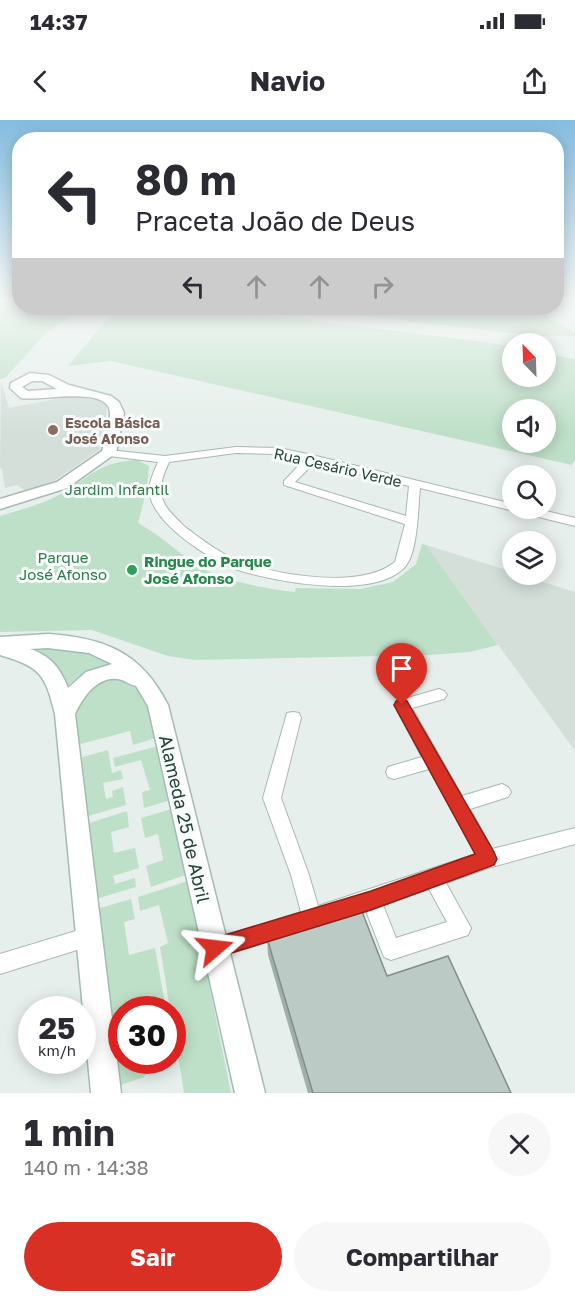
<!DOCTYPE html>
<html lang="pt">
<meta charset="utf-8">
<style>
:root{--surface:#fff;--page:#f7f7f7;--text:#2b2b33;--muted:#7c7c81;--accent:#d93025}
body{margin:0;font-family:"Golos Text",sans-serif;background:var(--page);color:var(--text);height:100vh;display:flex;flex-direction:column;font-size:22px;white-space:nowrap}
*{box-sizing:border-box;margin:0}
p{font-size:20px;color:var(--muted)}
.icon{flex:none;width:33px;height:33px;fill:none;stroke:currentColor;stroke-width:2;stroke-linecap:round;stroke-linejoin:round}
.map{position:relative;height:973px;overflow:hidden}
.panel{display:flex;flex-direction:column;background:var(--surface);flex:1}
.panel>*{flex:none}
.top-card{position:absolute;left:12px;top:12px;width:552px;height:183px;border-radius:24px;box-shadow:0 3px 15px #0003;background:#fff;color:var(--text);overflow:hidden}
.needle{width:39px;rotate:337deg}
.fabs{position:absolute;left:502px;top:213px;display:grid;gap:12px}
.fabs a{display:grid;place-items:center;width:54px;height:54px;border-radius:50%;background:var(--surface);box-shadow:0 3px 15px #0003;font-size:30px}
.speed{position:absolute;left:18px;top:876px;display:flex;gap:12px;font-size:30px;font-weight:700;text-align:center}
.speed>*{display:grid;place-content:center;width:78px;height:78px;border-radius:50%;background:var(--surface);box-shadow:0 3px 15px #0003;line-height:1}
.speed small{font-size:15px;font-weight:400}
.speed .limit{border:9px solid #d22;background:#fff;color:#111}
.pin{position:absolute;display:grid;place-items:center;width:51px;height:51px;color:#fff;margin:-62px -26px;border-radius:50% 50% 50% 0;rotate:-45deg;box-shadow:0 0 6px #0007}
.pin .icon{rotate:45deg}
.me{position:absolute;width:66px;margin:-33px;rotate:73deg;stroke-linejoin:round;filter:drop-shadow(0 0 4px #0008)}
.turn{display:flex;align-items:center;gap:21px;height:126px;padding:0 24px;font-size:27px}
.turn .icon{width:78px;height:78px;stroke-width:2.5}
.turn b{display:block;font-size:42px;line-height:51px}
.lanes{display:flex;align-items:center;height:57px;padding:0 24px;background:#0003;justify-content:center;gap:30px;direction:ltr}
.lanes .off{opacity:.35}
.round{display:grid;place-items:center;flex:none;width:63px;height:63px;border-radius:32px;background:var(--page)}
.head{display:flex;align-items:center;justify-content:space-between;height:102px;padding:0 24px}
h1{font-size:36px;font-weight:700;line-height:45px}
.button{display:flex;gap:12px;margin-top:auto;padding:12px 24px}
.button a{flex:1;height:69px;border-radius:36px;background:var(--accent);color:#fff;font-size:24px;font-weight:700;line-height:69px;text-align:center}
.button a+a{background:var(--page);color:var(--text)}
.status{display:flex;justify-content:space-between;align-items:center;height:42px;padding:0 30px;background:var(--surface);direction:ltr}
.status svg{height:16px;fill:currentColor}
header{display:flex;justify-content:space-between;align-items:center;height:78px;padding:0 24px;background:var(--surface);font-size:27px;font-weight:700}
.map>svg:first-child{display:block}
.built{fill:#d4dfda}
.green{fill:#bfe0c8;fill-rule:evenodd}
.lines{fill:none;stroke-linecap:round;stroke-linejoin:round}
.minor-casing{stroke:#a8b8b2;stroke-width:2}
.tertiary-casing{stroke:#a8b8b2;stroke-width:3}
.secondary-casing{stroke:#a4bbb3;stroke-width:3}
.minor{fill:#fff;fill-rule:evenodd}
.tertiary{fill:#fff;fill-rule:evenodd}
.secondary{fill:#fff;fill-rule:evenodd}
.wall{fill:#a1aea9}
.building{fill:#bbcac4;stroke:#838d89;stroke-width:1.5}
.route{fill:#d93025;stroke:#8d1f18;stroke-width:1.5}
.education-dot{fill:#8d6e63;stroke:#f7fbf9;stroke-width:2}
.leisure-dot{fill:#2e9e5b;stroke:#f7fbf9;stroke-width:2}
.labels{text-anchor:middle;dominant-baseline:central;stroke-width:6;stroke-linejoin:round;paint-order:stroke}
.far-education-label{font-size:14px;font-weight:bold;fill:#785e54;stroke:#f7fbf9;text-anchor:start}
.street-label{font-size:15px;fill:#24423a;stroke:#f7fbf9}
.park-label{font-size:15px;fill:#2d7a4b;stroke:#f7fbf9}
.leisure-label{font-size:15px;font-weight:bold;fill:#27864d;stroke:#f7fbf9;text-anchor:start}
.near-street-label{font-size:18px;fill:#24423a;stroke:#f7fbf9}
</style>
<div class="status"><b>14:37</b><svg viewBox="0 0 49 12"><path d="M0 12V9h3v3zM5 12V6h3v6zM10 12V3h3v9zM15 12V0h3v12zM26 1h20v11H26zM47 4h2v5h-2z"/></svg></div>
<header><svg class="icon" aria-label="back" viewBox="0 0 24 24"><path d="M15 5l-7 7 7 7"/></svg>Navio<svg class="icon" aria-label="share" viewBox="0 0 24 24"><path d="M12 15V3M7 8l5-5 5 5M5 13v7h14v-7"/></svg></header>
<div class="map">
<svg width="575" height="973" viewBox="0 0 575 973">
<rect width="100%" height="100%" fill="#e6efeb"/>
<g class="built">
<path d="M1 261 9 288 72 276 107 282 105 318 99 330 54 361 26 371 17 365 5 368 2 349 0 348Z"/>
<path d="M426 425 513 452V454L520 455 575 472V631Z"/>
</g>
<g class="green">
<path d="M0 177H19L20 188H84L46 213 5 258 0 259Z"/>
<path d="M125 188H211L492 223 513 227V256H546V234L575 239V339L572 345 111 241 68 246 115 190ZM513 290H546V322H513Z"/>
<path d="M296 188H534L575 213V216H536Z"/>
<path d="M137 340 149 346C148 366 143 384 138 403 162 416 181 436 204 449 224 461 271 470 295 472L296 468 360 469 393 462 416 444 422 424 426 425 498 525 470 532 429 535 195 540 168 536 92 510 0 512V396C19 390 40 385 57 376 87 359 100 341 137 340Z"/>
<path d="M38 525C68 529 93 532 119 548 98 546 82 552 66 567L59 565 3 527Z"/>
<path d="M105 558H129L144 571 152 594 156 618 133 625 130 611 77 625C74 583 70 583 105 558Z"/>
<path d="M158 626 171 680 144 688 142 672 150 670 141 640 115 647 113 638Z"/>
<path d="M108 630 112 653 121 650 123 659 103 663 106 679 113 677 112 671 123 667 126 685 85 697 79 638Z"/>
<path d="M172 689 188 754 151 767 146 746 163 740 158 714 145 718 141 698Z"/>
<path d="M127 691 129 707 111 712 114 733 135 728 139 748 113 756 115 764 135 758 136 767 96 779 86 704Z"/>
<path d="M188 761 231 973H184L173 903 172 890 170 889 160 827 168 823 159 785 140 791 138 777Z"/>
<path d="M131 779 135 799 124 802 129 835 155 828 166 889 122 890V940L163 941 152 945 144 957 118 966 97 789Z"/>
</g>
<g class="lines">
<g class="minor-casing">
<g id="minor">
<path d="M236 327 279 328 312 335 513 384V388H534L575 398V406L420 368C418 387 418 435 404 448 372 480 274 462 235 449 209 439 157 406 150 376 147 365 154 352 158 342L109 336 104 333 109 330 165 336ZM236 333 279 334 304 340 284 361V365L405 404 395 442C390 445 385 449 379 451 340 466 267 454 230 437 214 429 198 417 184 406 175 397 162 386 161 373 160 362 165 351 169 342ZM314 343 409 366 406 396 295 362Z"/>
<path d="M439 569 444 571 447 575 444 579 412 588 462 676 502 664 508 667 511 672 508 677 470 689 492 729 575 708V724L488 748 446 763 471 808 468 815 391 840 384 837 366 791 215 838 208 835 205 828 208 821 301 792 291 755 263 678 287 593 293 592 299 593 301 598 281 678 309 755 318 786 476 734 429 649 394 659 388 657 386 652 388 647 422 637 394 585 397 581ZM429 769 447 802 396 818 383 785Z"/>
<path d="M89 807 96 810 99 817 96 824 0 854V834Z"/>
</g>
</g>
<g class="tertiary-casing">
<path id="tertiary" d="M30 253 49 255 69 265 111 276 119 282 124 293 116 333 67 368 0 389V379L57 362 102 331C105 320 110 306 110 294 111 264 37 282 21 278L10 268 11 263ZM32 261H42L57 269 28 271 22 267Z"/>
</g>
<g class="secondary-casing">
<path id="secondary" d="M48 514C105 518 141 532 168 585L265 973H235L148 586 136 566C131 565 127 562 122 560 100 553 83 576 75 594L121 973H91L55 594C45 553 40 547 0 535V517ZM48 528 89 533 112 544 86 552 68 568C60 548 51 536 30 529Z"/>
</g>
<use href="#minor" class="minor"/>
<use href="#tertiary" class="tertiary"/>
<use href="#secondary" class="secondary"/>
</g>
<path class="wall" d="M267 818 387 856 511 973H308L268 835Z"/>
<path class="building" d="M361 789 387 856 448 836 511 973H313L267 818Z"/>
<linearGradient id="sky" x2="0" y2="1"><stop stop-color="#84bce0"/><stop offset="0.57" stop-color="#f4f8f6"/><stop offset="1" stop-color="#f4f8f6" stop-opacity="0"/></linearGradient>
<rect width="575" height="313" fill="url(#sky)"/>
<path class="route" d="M402 579 407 581 494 732 497 739 494 745 371 790 215 838 208 835 205 828 208 821 215 818 371 771 475 734 394 585 396 581Z"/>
<circle class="education-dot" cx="53" cy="310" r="6"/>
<circle class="leisure-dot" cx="132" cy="450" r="6"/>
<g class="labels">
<g class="far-education-label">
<text x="65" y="302">Escola Básica<tspan x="65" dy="16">José Afonso</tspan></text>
</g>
<g class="street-label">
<text transform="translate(338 347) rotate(13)">Rua Cesário Verde</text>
</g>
<g class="park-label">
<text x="117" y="369">Jardim Infantil</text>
<text x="63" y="437">Parque<tspan x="63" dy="17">José Afonso</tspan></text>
</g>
<g class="leisure-label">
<text x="144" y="441">Ringue do Parque<tspan x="144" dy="17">José Afonso</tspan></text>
</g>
<g class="near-street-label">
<text transform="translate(185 699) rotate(77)">Alameda 25 de Abril</text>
</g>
</g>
</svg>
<div class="fabs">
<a><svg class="needle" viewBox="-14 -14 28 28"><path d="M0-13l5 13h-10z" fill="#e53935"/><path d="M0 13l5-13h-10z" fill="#7c7c81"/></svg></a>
<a><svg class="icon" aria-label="sound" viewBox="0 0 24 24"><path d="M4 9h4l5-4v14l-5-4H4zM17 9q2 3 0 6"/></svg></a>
<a><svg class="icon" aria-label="search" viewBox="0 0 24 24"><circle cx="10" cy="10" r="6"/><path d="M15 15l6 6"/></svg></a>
<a><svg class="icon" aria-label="layers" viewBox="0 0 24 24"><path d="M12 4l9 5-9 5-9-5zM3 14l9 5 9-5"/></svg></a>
</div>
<div class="speed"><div>25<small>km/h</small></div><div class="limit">30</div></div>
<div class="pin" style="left:402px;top:585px;background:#d93025"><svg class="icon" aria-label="arrive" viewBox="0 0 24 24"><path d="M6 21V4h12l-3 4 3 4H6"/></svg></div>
<svg class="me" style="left:215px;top:828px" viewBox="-20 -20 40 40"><path d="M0-17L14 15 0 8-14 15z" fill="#d93025" stroke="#fff" stroke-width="4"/></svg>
<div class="top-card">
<div class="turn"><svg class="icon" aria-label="left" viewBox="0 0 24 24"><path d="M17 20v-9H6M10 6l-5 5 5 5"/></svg><div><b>80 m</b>Praceta João de Deus</div></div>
<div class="lanes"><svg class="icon" aria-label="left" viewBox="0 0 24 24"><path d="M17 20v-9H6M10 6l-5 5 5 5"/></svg><svg class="icon off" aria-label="ahead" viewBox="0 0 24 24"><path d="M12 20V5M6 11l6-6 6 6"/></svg><svg class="icon off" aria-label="ahead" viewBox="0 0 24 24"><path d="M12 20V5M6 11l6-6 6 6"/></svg><svg class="icon off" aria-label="right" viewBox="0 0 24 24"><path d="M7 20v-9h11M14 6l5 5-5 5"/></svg></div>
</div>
</div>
<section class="panel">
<div class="head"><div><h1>1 min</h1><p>140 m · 14:38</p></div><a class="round"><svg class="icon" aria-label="close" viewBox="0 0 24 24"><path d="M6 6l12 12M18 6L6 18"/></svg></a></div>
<div class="button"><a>Sair</a><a>Compartilhar</a></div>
</section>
